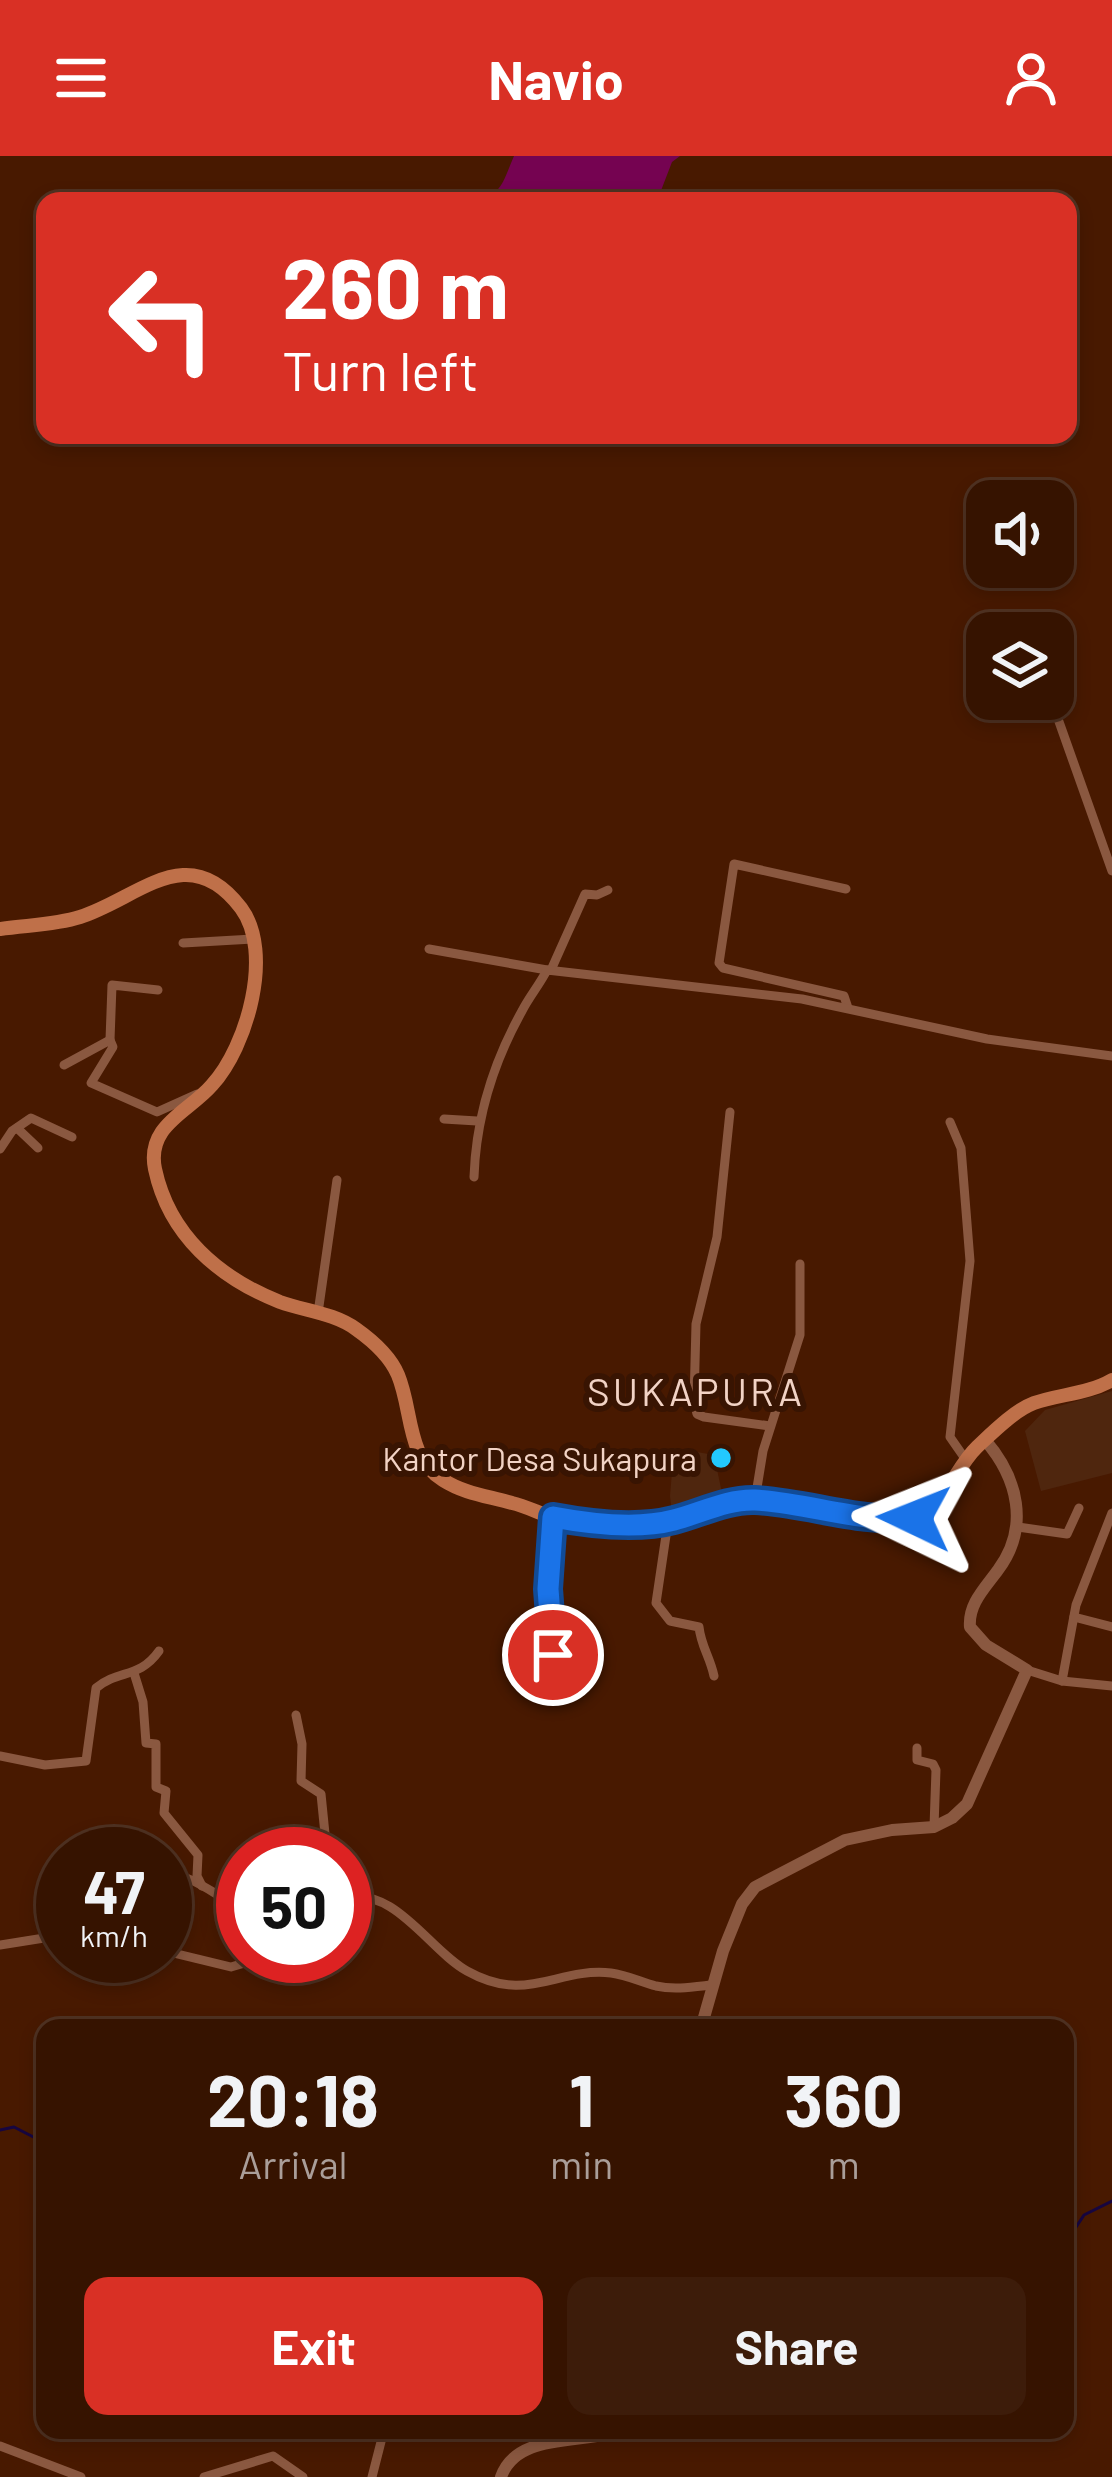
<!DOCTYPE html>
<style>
:root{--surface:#361300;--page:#3d1c0a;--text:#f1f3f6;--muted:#aa9e99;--line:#503222;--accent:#d93025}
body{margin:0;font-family:Barlow,sans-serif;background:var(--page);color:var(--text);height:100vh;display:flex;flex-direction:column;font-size:45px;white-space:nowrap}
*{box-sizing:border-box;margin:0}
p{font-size:39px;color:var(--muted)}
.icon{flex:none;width:66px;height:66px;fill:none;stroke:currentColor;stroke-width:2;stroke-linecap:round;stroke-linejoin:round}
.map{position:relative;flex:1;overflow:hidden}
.sheet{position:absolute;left:36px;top:1863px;width:1038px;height:420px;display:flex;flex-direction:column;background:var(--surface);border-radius:24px;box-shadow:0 6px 18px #0003,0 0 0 3px var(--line)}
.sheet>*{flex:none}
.top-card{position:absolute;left:36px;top:36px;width:1041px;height:252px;border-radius:24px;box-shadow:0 6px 18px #0003,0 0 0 3px var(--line);background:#d93025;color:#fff;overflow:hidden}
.tools{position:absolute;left:966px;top:324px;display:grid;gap:24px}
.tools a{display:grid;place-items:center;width:108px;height:108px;border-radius:24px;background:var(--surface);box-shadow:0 6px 18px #0003,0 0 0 3px var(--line);font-size:60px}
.speed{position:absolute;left:36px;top:1671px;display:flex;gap:24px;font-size:60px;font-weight:700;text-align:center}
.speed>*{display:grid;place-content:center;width:156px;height:156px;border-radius:50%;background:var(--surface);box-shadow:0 6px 18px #0003,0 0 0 3px var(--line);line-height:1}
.speed small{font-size:30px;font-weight:400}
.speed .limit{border:18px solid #d22;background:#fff;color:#111}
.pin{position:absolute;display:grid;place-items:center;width:102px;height:102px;color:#fff;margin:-51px;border:6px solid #fff;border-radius:50%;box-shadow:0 3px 12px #0007}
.me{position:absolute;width:132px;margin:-66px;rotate:272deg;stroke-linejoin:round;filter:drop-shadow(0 0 9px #0008)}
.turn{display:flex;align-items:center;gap:42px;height:252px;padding:0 48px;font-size:54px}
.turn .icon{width:156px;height:156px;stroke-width:2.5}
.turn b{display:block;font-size:84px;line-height:102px}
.eta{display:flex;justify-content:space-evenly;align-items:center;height:204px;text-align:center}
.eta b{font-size:72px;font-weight:700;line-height:84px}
.action{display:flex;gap:24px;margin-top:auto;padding:24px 48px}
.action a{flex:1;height:138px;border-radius:24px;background:var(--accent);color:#fff;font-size:48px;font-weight:700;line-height:138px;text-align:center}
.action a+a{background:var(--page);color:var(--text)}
header{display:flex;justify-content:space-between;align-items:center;height:156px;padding:0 48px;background:var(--accent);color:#fff;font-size:54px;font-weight:700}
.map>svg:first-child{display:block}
.built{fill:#4f260e}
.green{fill:#750351}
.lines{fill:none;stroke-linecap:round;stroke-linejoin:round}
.stream{stroke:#170640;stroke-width:3}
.minor{stroke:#8a5840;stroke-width:9}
.tertiary{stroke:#8a5840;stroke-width:12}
.secondary{stroke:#bf7049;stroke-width:14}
.route-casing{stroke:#114b97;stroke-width:30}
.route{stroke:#1a73e8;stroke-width:21}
.poi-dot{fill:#23c9fe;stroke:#381402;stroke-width:4.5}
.labels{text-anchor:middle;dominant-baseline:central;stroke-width:12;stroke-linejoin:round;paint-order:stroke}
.poi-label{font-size:33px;fill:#f2d3c5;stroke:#381402;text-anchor:end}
.quarter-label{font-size:39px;letter-spacing:3px;fill:#f2d3c5;stroke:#381402}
</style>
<header><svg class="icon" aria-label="menu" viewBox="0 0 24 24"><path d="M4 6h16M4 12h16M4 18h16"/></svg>Navio<svg class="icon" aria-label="person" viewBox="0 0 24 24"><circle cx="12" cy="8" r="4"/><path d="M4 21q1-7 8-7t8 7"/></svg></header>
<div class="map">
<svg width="1112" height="2321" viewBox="0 0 1112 2321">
<rect width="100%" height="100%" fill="#481900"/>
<g class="built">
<path d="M1112 1235V1317L1041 1335 1025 1275 1045 1254Z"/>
<path d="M674 1292 714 1299 723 1342 672 1357 670 1340Z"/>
</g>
<path class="green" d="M514 0H680L672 6 657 45H483C504 34 505 20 514 0Z"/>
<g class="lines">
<g class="stream">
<path d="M0 1974 14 1971 45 1987"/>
<path d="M1065 2088 1084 2059 1112 2045"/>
</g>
<g class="minor">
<path d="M1057 560 1112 715"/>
<path d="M846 733 734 708 719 807 723 812 844 840 848 852"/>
<path d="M183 787 253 783"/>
<path d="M429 793 547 814"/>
<path d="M551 814 585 738 597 739 608 734"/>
<path d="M110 884 112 829 158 834"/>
<path d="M64 909 110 884 113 891 91 927 157 956 197 938"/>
<path d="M730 956 717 1081 696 1168 694 1246 697 1258 704 1261 770 1270"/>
<path d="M444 963 477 965"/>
<path d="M950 966 961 992 970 1105 950 1281 966 1304"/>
<path d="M17 972 38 992"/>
<path d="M0 993 12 975 31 962 72 981"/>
<path d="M474 1021C476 962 493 907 522 855 529 841 540 828 547 814L802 843 987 883 1112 900"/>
<path d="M318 1157 337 1024"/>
<path d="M755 1344 763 1295 800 1179V1108"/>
<path d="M668 1366 656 1447 670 1465 699 1471C701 1490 710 1501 714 1520"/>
<path d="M1018 1371 1067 1378 1079 1352"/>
<path d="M1074 1461 1112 1471"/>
<path d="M550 1511 554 1484 548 1433 553 1361"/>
<path d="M1027 1514 1062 1525 1112 1530"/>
<path d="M134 1517 143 1546 146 1587 156 1588V1631L166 1635 164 1657 198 1699 197 1720 202 1730"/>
<path d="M1062 1525 1076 1449 1112 1357"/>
<path d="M296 1559 302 1588 301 1625 321 1638 327 1698"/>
<path d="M917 1592V1604L933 1608 936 1614 934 1671"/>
<path d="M0 1600 45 1609 86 1605 96 1532C119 1513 139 1523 159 1495"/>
<path d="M165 1717C195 1719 217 1742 243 1752"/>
<path d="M345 1743C394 1729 429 1794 467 1815 528 1849 556 1811 611 1817 627 1819 641 1826 656 1830 674 1834 693 1831 711 1829"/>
<path d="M0 1789 63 1779"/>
<path d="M165 1795 231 1811 268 1800"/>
<path d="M0 2290 81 2321"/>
<path d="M204 2321 273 2300 303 2321"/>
<path d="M372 2321 384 2274"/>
</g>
<g class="tertiary">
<path d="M701 1872 723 1795 742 1748 755 1731 845 1684 892 1674 934 1671 952 1662 967 1648 1027 1514 986 1489 970 1471C968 1448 985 1432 998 1414 1030 1371 1018 1322 985 1284"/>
<path d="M501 2321C517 2275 584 2289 623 2274"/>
</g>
<path class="secondary" d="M0 773C27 769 55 769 80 761 139 742 188 682 241 752 274 796 247 891 212 929 189 956 146 969 155 1013 169 1079 219 1122 280 1146 305 1155 334 1157 356 1173 373 1185 390 1200 398 1219 413 1255 406 1301 443 1324 465 1338 488 1340 512 1347 526 1350 540 1358 554 1362 589 1371 636 1373 671 1365 701 1358 728 1342 759 1345 805 1348 866 1373 911 1362 944 1354 954 1313 977 1291 992 1277 1015 1254 1034 1247 1060 1238 1088 1238 1112 1224"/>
</g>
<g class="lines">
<g class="route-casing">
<path id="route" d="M553 1499 548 1433 553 1361C590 1368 636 1374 674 1364 701 1357 727 1343 755 1344 809 1347 859 1367 914 1362"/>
</g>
<use href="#route" class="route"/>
</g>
<circle class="poi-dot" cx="721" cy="1302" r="12"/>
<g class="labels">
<g class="poi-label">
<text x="697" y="1302">Kantor Desa Sukapura</text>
</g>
<g class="quarter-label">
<text x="696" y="1234">SUKAPURA</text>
</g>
</g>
</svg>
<div class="tools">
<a><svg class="icon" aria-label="sound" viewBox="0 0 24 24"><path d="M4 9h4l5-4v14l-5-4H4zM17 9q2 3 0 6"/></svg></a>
<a><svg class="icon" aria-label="layers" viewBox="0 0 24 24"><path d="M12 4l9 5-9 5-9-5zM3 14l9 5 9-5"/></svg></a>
</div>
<div class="speed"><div>47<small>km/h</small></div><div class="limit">50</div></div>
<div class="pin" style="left:553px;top:1499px;background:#d93025"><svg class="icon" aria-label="arrive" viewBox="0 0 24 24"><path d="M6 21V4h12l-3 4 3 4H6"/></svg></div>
<svg class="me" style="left:914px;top:1362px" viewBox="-20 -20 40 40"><path d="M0-17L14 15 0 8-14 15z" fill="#1a73e8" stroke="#fff" stroke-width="4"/></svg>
<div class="top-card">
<div class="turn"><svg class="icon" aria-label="left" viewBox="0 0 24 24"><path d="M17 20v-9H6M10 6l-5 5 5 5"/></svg><div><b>260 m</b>Turn left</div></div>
</div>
<section class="sheet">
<div class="eta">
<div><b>20:18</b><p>Arrival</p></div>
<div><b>1</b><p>min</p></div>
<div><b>360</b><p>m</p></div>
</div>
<div class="action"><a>Exit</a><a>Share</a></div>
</section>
</div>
